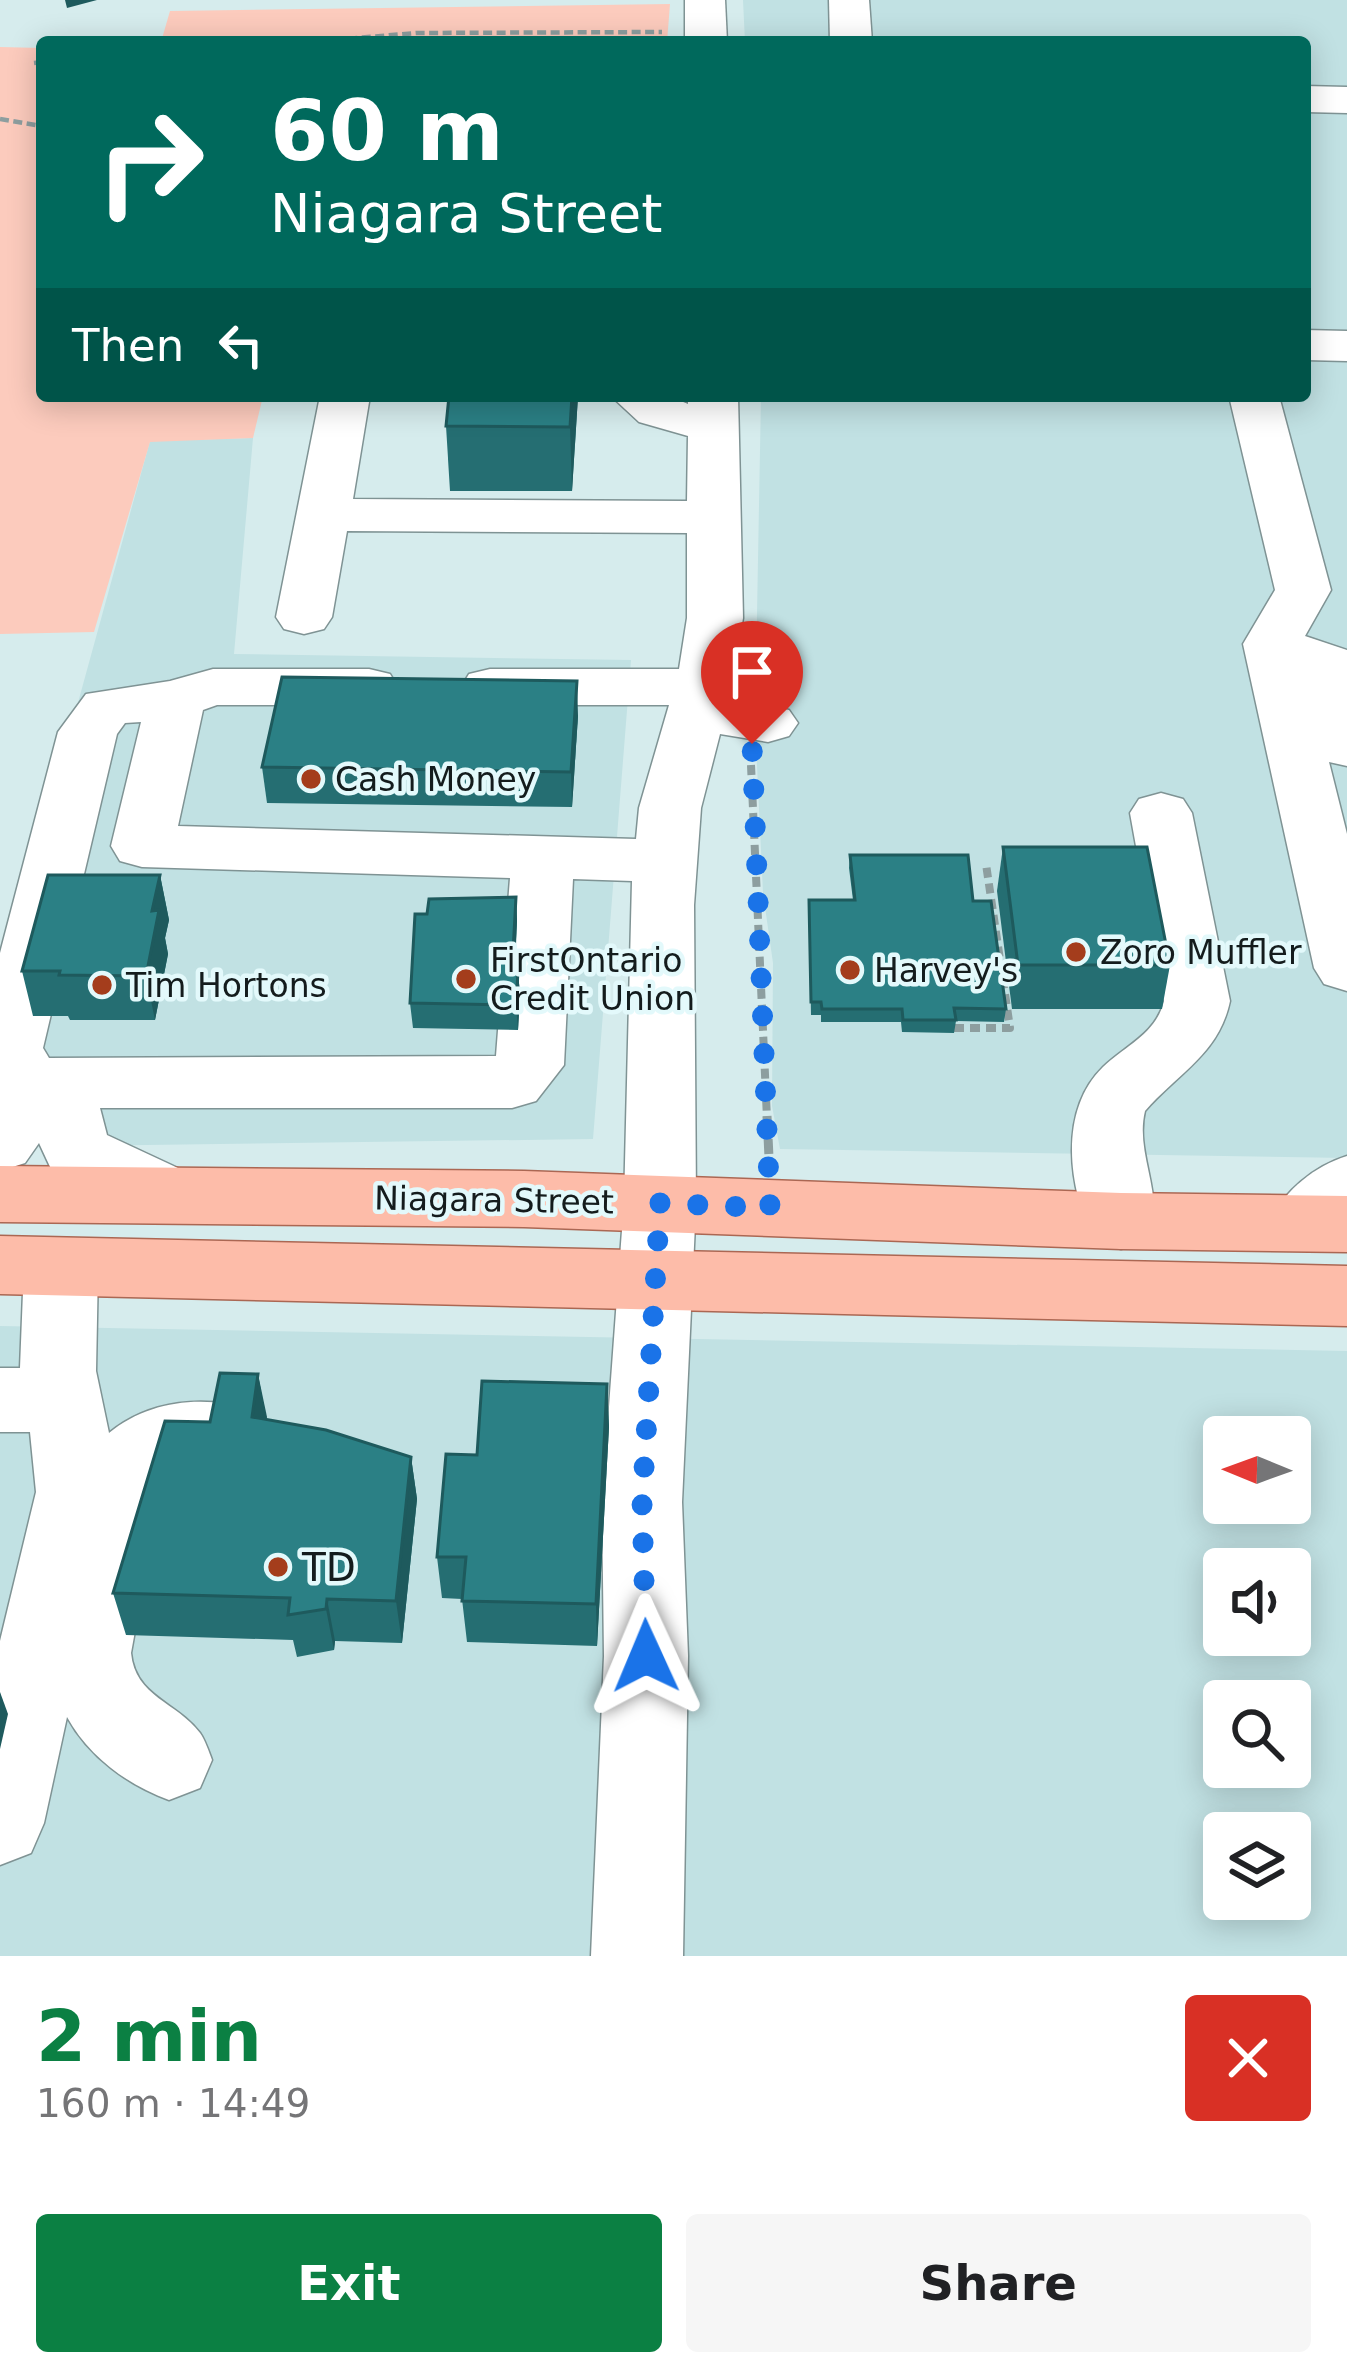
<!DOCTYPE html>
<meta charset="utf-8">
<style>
:root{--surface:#fff;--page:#f6f6f6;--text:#202124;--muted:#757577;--accent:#0b8043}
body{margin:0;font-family:"DejaVu Sans",sans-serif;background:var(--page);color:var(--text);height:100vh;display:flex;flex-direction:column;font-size:45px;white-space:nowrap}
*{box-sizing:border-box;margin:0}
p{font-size:39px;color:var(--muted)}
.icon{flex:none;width:66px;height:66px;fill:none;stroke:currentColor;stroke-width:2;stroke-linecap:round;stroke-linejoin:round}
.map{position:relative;height:1956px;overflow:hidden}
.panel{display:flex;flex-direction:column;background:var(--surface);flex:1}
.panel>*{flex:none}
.top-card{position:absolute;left:36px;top:36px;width:1275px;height:366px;border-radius:12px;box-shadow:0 6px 30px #0003;background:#00695c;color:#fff;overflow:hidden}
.needle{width:78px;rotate:271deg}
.buttons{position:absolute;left:1203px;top:1416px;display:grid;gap:24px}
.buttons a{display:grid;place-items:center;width:108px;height:108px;border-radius:12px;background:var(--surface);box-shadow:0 6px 30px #0003;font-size:60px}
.pin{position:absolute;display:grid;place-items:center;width:102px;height:102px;color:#fff;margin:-123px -51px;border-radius:50% 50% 50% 0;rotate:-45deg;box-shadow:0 0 12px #0007}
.pin .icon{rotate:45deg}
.me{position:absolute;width:132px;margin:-66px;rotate:359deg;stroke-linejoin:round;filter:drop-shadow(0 0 9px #0008)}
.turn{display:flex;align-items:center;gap:42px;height:252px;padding:0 36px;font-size:54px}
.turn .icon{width:156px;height:156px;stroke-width:2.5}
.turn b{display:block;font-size:84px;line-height:102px}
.then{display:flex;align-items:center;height:114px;padding:0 36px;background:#0003;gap:24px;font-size:45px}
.round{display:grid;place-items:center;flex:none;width:126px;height:126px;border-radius:12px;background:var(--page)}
.headline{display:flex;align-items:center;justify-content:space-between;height:204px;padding:0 36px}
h1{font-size:72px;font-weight:700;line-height:90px;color:var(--accent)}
.primary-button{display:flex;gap:24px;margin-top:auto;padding:24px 36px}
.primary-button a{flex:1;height:138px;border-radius:12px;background:var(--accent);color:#fff;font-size:48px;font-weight:700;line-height:138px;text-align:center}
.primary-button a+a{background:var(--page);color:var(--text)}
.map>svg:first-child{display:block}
.built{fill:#c1e1e3;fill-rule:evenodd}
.green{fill:#fccbbd}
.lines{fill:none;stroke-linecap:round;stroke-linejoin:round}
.minor-casing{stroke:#7f9394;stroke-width:3}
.major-casing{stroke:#ab6753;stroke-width:3}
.path-far2{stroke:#8d9e9f;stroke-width:4.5;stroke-dasharray:9 4.5;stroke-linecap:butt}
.path-far1{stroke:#8d9e9f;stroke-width:8;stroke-dasharray:10 6;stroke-linecap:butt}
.path{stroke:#8d9e9f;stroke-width:9;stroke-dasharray:15 8;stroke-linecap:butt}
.minor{fill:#fff;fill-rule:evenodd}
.major{fill:#fdbca9;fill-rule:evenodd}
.wall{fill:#256e72}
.shaded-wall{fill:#1e5a5d}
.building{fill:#2b8085;stroke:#1e5a5d;stroke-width:3}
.route{stroke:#1a73e8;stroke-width:21;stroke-dasharray:0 37.8}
.poi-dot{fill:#a43d1c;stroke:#e3f9fb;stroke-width:4.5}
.labels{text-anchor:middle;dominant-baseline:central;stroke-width:9;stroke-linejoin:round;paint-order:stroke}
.poi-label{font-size:33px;fill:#141c1d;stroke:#e3f9fb;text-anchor:start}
.street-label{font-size:33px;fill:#141c1d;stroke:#e3f9fb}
.near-poi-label{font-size:39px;fill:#141c1d;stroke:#e3f9fb;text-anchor:start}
</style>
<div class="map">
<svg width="1347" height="1956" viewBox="0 0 1347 1956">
<rect width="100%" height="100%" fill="#d6eced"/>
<g class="built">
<path d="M743 0H1347V1158L780 1149 772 1106 773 963 763 893 755 723 761 396H1305V42H745Z"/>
<path d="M253 438 234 654 631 660 593 1139 0 1147V986L150 441Z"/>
<path d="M0 1326 1347 1351V1956H0ZM1224 1437H1290V1503H1224ZM1224 1569H1290V1635H1224ZM1224 1701H1290V1767H1224ZM1224 1833H1290V1899H1224Z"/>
</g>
<g class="green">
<path d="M670 4 667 42H161L170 11Z"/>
<path d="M0 47 42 48V396H263L253 438 150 442 94 632 0 634Z"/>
</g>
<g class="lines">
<g class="minor-casing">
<g id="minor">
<path d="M685 0H725L727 42H685Z"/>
<path d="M829 0H869L872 42H830Z"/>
<path d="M1305 86 1347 87V113L1305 112Z"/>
<path d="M1305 330 1347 331V361L1305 360Z"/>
<path d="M320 396H370L353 499 687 501 688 436 639 422 611 396H669L688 404V396H738L743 618 730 698 789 710 798 723 789 736 768 742 720 734 701 808 694 905 696 1203 682 1502 688 1656 683 1956H591L604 1656 602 1502 624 1203 632 881 573 879 564 1065 536 1101 512 1108H100L107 1135 195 1176 206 1195 195 1214 170 1223 52 1171 39 1143 25 1163 0 1171V953L58 732 86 694 170 681 213 669H369L390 674 398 687 390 700 369 705H217L203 710 178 826 636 839 639 808 669 705H490L469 700 461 687 469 674 490 669H679L687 618V533L347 531 332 617 324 629 304 634 284 629 276 617ZM141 722 111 846 120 861 142 867 510 878 496 1056 49 1058 43 1048 117 734 125 723Z"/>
<path d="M1229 396H1279L1331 590 1305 636 1347 650V766L1329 762 1347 834V991L1324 984 1314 968 1243 644 1275 590Z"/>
<path d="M1161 793 1183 799 1192 813 1230 1001C1219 1054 1178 1073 1145 1111 1134 1155 1168 1200 1147 1241L1121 1249 1095 1241C1068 1190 1058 1111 1103 1067 1126 1045 1156 1034 1164 1001L1130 813 1139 799Z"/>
<path d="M1347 1156V1226C1324 1249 1308 1254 1277 1244L1267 1224C1284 1192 1312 1167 1347 1156Z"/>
<path d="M61 1238 87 1246 98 1267 96 1371 109 1433C149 1400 206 1394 254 1411L265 1434 254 1457C222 1468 188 1460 162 1482L131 1653C135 1697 177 1702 200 1733 205 1740 209 1752 212 1760L200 1788 169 1800C128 1785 89 1757 67 1717L44 1823 31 1853 0 1865V1641L36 1492 30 1432H0V1368H20L24 1267 35 1246Z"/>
</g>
</g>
<g class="major-casing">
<g id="major">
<path d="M0 1166 524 1171 1121 1193 1347 1196V1252L1121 1249 524 1227 0 1222Z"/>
<path d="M0 1236 1347 1266V1326L0 1294Z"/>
</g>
</g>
<g class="path-far2">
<path d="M308 42 416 33 662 32"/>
<path d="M34 63 42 62"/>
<path d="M0 119 42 126"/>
</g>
<g class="path-far1">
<path d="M751 765 767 1119"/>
<path d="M954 1028H1010L986 864"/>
</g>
<path class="path" d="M767 1116 769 1157"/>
<use href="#minor" class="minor"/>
<use href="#major" class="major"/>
</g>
<g class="wall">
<path d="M449 396H578L572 491H450L446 426Z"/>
<path d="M578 716 572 807 267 803 262 767Z"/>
<path d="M1003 847 1170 965 1162 1009H1012L997 891Z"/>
<path d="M850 855 973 901 1006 1009 1004 1022 956 1021 954 1033 902 1032 901 1022H821V1015H811L809 900H853L849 868Z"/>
<path d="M160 875 169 920 165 938 168 954 155 1020H70L68 1016H33L22 971Z"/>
<path d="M516 897 517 921 515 970 518 971 520 995 518 1030 413 1028 410 1003 427 914Z"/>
<path d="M258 1374 266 1420 411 1457 417 1499 402 1643 335 1641 334 1650 297 1657 293 1640 126 1635 113 1593 210 1422Z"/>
<path d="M607 1384 609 1427 597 1646 467 1642 462 1599 442 1598 437 1557 477 1455Z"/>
</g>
<g class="shaded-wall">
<path d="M65 0H97L67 8Z"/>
<path d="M572 396H578L572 491 570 427Z"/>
<path d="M577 681 578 716 572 807 571 772Z"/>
<path d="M160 875 169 920 165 938 168 954 155 1020 146 976 152 911Z"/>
<path d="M516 897 517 921 513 995 512 970Z"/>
<path d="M518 971 520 995 518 1030 516 1005Z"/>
<path d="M258 1374 267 1417 261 1460 252 1417Z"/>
<path d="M607 1384 609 1427 597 1646 596 1604Z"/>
<path d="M411 1457 417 1499 402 1643 396 1601Z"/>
<path d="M327 1599 335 1641 334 1650 326 1609Z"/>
<path d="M0 1692 8 1714 0 1749Z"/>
</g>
<g class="building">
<path d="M449 396H572L570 427 446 426Z"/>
<path d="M282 677 577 681 571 772 262 767Z"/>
<path d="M1003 847H1147L1170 965H1018Z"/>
<path d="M850 855H968L973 901H991L1006 1009 954 1008 956 1020H903L902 1009H822L821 1002H811L809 900H855Z"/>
<path d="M48 875H160L152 911 159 910 146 976 59 975 60 971H22Z"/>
<path d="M516 897 512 970 518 971 516 1005 410 1003 415 914H427L429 899Z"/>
<path d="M220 1373 258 1374 252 1417 326 1430 411 1457 396 1601 327 1599 326 1609 288 1615 290 1598 113 1593 165 1421 210 1422Z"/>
<path d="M482 1381 607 1384 596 1604 462 1601 466 1557H437L446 1454 477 1455Z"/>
</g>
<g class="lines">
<path class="route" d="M646 1656 642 1502 660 1203 770 1208 752 744"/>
</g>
<g class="poi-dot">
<circle cx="311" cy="779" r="12"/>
<circle cx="1076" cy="952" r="12"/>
<circle cx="850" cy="970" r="12"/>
<circle cx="466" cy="979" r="12"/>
<circle cx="102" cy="985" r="12"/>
<circle cx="278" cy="1567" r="12"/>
</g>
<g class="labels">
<g class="poi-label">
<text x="335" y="779">Cash Money</text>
<text x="1100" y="952">Zoro Muffler</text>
<text x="490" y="960">FirstOntario<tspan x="490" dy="38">Credit Union</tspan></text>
<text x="874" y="970">Harvey's</text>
<text x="126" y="985">Tim Hortons</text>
</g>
<g class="street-label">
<text transform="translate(494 1200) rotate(1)">Niagara Street</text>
</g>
<g class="near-poi-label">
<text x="302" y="1567">TD</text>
</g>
</g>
</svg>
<div class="buttons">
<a><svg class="needle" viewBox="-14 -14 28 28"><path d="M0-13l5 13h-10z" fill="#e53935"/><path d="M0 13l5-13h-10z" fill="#757577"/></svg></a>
<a><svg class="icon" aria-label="sound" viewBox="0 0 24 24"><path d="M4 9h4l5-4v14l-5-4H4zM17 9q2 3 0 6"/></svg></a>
<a><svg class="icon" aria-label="search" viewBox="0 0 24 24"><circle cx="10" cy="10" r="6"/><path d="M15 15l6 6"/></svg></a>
<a><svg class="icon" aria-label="layers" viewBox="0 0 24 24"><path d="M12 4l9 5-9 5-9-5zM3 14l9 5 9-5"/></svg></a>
</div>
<div class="pin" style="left:752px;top:744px;background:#d93025"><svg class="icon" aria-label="arrive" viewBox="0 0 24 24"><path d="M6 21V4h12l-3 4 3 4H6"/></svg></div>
<svg class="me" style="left:646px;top:1656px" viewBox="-20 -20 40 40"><path d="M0-17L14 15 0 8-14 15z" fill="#1a73e8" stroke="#fff" stroke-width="4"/></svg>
<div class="top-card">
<div class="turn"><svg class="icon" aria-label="right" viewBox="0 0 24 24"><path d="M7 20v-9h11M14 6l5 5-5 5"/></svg><div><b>60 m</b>Niagara Street</div></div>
<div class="then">Then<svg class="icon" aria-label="left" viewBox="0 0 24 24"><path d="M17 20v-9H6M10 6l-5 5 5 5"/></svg></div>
</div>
</div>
<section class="panel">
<div class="headline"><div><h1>2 min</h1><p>160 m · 14:49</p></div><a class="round" style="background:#d93025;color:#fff"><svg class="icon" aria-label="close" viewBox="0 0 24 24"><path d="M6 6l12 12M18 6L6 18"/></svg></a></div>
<div class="primary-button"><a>Exit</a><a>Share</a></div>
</section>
